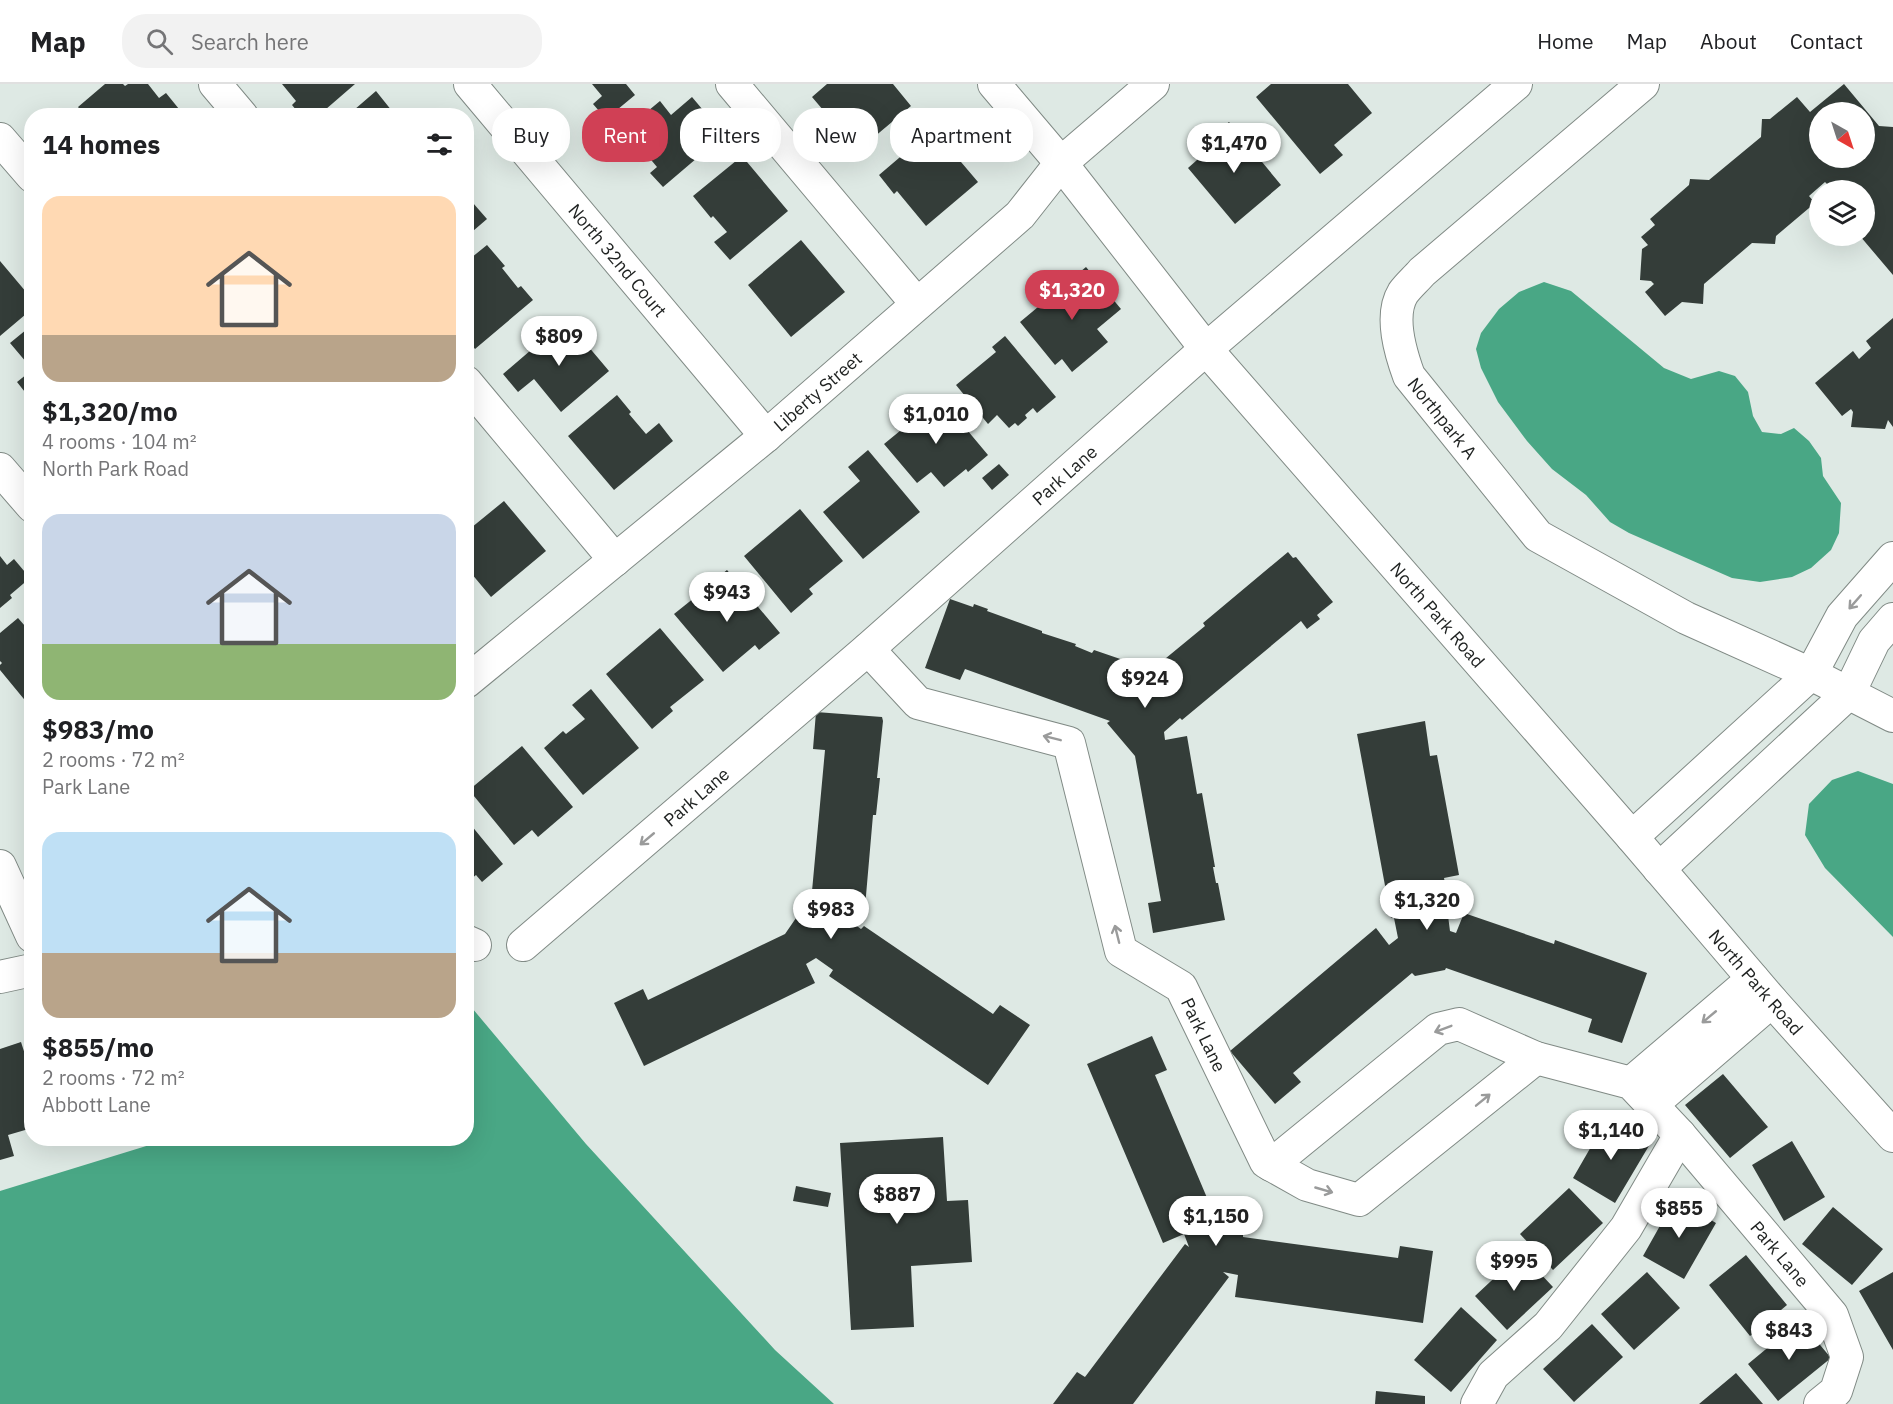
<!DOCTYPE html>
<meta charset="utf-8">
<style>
body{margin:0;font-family:"IBM Plex Sans",sans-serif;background:#f2f2f2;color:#202124;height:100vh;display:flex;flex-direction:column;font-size:22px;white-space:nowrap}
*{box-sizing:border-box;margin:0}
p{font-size:20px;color:#757577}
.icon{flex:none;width:33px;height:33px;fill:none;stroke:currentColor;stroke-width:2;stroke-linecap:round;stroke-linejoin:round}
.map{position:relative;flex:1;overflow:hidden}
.panel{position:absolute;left:24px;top:24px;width:450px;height:1038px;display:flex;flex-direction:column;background:#fff;border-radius:24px;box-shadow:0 6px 24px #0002}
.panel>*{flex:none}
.top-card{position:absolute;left:492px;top:24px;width:570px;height:54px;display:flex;gap:12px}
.needle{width:39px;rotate:141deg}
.buttons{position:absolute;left:1809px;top:18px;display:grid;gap:12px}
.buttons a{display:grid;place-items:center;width:66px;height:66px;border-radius:50%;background:#fff;box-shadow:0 6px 24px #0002;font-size:30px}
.price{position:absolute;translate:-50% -51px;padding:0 14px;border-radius:21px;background:#fff;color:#222;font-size:20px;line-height:39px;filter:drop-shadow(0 2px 3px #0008)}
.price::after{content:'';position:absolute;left:50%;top:36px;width:18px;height:14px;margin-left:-9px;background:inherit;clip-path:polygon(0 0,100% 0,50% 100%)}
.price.selected{background:#d04055;color:#fff}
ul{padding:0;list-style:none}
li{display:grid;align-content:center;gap:12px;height:318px;padding:0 18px}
li span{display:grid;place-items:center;height:186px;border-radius:18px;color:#555}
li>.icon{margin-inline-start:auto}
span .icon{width:108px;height:108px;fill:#fffc;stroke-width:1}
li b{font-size:26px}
h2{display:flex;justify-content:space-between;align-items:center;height:72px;padding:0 18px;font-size:26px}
.chip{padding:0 21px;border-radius:24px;background:#fff;box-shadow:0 6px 24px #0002;font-size:21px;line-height:54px}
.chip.selected{background:#d04055;color:#fff}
header{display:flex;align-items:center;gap:36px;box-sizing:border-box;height:84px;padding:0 30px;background:#fff;border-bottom:2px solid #e0e0e0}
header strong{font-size:28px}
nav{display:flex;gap:33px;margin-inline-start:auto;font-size:21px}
.search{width:420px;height:54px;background:#f2f2f2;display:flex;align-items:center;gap:15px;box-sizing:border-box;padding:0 21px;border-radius:24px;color:#757577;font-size:22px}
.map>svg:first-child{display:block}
.water{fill:#49a785}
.building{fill:#343d39;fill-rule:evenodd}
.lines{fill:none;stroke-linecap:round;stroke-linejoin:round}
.minor-casing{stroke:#808a85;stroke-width:34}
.minor{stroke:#fff;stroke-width:32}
.oneway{stroke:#9a9b9b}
.labels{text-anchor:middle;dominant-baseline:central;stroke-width:6;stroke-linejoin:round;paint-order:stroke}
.street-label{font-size:18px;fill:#1e2120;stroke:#ecf6f1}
</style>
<header>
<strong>Map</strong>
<div class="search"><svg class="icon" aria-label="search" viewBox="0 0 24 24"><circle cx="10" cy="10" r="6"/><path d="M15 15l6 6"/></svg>Search here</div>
<nav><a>Home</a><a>Map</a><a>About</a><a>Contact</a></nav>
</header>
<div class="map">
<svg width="1893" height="1320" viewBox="0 0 1893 1320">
<rect width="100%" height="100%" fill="#dee9e4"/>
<path class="water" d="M1544,198L1571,207L1664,284L1691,295L1719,287L1735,292L1748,308L1753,332L1762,348L1781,350L1794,344L1809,357L1821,374L1823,392L1841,419L1839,449L1831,466L1811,484L1792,493L1760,498L1732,494L1629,449L1610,438L1586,411L1552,385L1527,357L1498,318L1481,284L1476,265L1481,249L1499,225L1519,208Z
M1858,687L1893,700V853L1825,784L1805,751L1809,720L1832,696Z
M467,918L586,1060L775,1266L834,1320H0V1107L169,1055L466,1054Z"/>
<path class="building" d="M105,0H123L125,2L128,0H148L159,14L166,9L179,25L172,32H85L78,23Z
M282,0H355L318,32H301L292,21L296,17Z
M592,0H626L635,11L606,35L593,20L602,12Z
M827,0H893L911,22L861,64L833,30L829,33L812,13Z
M1271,0H1348L1372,29L1334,61L1343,71L1320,90L1256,13Z
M1844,0L1879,42L1893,43V191L1860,152H1864V106H1833L1825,98L1809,112L1815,119L1776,152L1775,160L1752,159L1704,200L1703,220L1682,218L1665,232L1645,208L1654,200L1651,197L1640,196L1642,165L1648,161L1641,153L1655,141L1650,135L1689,101L1690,95L1709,96L1761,53L1762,35H1770L1797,13L1810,28ZM1820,28H1864V74H1820Z
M376,7L396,32H347Z
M692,13L724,51L663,103L650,89L657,83L642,65L636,70L619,51L660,17L671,31Z
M735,26L742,34L733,41L726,33Z
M1229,38L1281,101L1235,140L1188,84L1215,60L1210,54Z
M933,45L978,98L926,142L897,107L894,110L879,91Z
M742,72L788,127L730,176L714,158L727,148L713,132L711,134L693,112Z
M466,111L487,135L466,153Z
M801,156L845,208L791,253L748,201Z
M487,161L505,182L502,184L518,204L521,202L533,216L475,265L466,254V178Z
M0,177L32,215V225L0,252Z
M1086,183L1121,225L1097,245L1108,258L1072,288L1062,275L1055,281L1020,238Z
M1893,234V343L1888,336L1885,345L1851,343L1853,328L1851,325L1842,332L1815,299L1853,267L1859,275L1871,264L1866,257Z
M566,236L609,287L561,328L534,295L518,308L503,290Z
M32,241V285L10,259Z
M1005,252L1056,313L1037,329L1033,324L1025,331L1027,334L1018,342L1015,339L1009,344L997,331L988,340L956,301L996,268L992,263Z
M32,286V317L17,298Z
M937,310L988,371L968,388L966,385L944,403L931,388L917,399L884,360L906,342L908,344L926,329L921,323Z
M617,311L631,328L629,330L646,350L659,339L673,357L614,406L568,352Z
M868,366L920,428L863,475L823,428L860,397L848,383Z
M999,380L1009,391L992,406L982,394Z
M504,417L546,467L491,513L466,483V448Z
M800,425L843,477L809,505L813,510L791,529L744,472Z
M1288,468L1293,474L1296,473L1333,518L1317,531L1320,535L1307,545L1301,537L1182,636L1180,634L1164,648L1165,656L1187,652L1197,710L1202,709L1215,783H1213L1216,799H1218L1225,836L1153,849L1148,819L1161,817L1135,672L1107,639L1110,637L965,585L960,596L925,584L950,515L973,523L974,520L988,525L987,527L1042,547V549L1076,560L1075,562L1092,569L1094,566L1129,578L1119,603L1141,611L1153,600L1143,589L1158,577L1160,579L1205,542L1203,539Z
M0,472L7,481L14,475L30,494L10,511L12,514L0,524Z
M727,486L780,549L759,566L755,561L723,588L674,530L694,514L701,522L719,506L712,498Z
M18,534L32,550V617L28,620L0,586V581L2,579L0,577V549Z
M660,544L704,596L670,623L673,627L652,645L606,590Z
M591,605L639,664L583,711L544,664L563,647L566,650L585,635L572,621Z
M816,628L882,633L883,637L877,694H880L876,731H873L865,823L844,822L843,832L861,845L864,842L993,930L1000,921L1030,941L988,1001L829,892L833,886L816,874L806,880L815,899L644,982L614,919L643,905L648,916L785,850L805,821V817L811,818L825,666L813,665Z
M1425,637L1430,672L1437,671L1459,791L1444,794L1450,823L1447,824L1450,847L1456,849L1464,829L1554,860L1555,856L1647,889L1622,959L1588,948L1592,935L1446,884L1445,886L1415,892L1412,889L1293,989L1301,998L1275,1020L1230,967L1376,844L1389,861L1398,854L1394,834H1391L1357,650Z
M522,662L573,723L538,753L532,746L514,761L469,706Z
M466,735L503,780L482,798L476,791L466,799Z
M1152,952L1167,986L1155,991L1216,1135L1221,1133L1243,1150V1153L1398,1174L1400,1162L1433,1167L1423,1239L1235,1213L1238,1191L1223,1188L1229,1193L1133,1320H1053L1077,1288L1085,1293L1185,1160L1189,1163L1184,1150L1163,1159L1087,980Z
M21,958L32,992V1044L8,1051L14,1072L0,1076V965Z
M1723,990L1768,1043L1730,1074L1685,1021Z
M1607,1035L1650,1060L1615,1119L1573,1094Z
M943,1053L947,1117L968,1116L972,1178L911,1182L914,1243L851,1246L840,1059Z
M1792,1057L1825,1113L1784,1137L1752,1081Z
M796,1102L831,1109L828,1123L793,1117Z
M1569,1104L1603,1139L1553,1186L1520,1150Z
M1675,1115L1716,1139L1684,1195L1643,1172Z
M1833,1123L1883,1165L1852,1201L1802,1160Z
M1521,1169L1553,1203L1507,1246L1475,1212Z
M1746,1171L1787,1221L1750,1252L1709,1201Z
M1647,1188L1680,1224L1634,1266L1601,1230Z
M1893,1188V1266L1859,1207Z
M1461,1223L1497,1256L1451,1308L1414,1276Z
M1800,1237L1831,1274L1778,1317L1748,1280Z
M1592,1240L1623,1273L1574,1318L1543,1285Z
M1736,1289L1763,1320H1699Z
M1376,1307L1425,1312V1320H1375Z"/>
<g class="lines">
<g class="minor-casing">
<g id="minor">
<path d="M215,0L242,32"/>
<path id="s1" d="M470,0L766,352"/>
<path d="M732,0L917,220"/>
<path id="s2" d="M994,0L1061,79L1206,265L1632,753L1772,917L1893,1052"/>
<path id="s3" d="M1643,0L1422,188C1416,195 1408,202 1403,209C1389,232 1401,270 1409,292L1538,452L1686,534L1811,590L1893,632"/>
<path d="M0,55L32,92"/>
<path d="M466,298L615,476"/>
<path d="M0,385L32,422"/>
<path id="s4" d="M868,565L918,619L1069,659L1121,867L1181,903L1266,1078L1307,1101L1359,1116L1536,974"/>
<path id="s5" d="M466,598L766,352L1020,131L1061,79L1153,0"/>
<path d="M1632,753L1811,590L1842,532L1893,474"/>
<path d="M0,782L32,852"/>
<path d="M1659,785L1849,609L1874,557L1893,535"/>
<path d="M466,857L475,861"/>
<path id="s6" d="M523,861L868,565L1206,265L1516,0"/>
<path d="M0,893L32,886"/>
<path d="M1631,999L1753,895"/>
<path d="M1651,1021L1772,917"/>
<path id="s7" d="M1271,1081L1438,945L1459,940L1536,974L1631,999L1680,1051L1832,1231L1847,1273L1836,1307L1820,1320"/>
<path d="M1477,1320L1493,1291L1548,1242L1626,1144L1680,1051"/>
</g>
</g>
<use href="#minor" class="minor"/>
</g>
<defs><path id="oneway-shaft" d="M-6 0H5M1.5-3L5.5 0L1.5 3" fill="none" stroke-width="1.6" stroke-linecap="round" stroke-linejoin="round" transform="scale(1.5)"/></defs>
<g class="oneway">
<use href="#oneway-shaft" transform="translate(1855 518) rotate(131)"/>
<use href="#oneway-shaft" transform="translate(1052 654) rotate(-166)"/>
<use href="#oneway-shaft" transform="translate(647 755) rotate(140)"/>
<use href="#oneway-shaft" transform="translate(1117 850) rotate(-104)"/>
<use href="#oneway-shaft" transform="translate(1709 933) rotate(140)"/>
<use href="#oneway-shaft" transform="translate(1443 945) rotate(159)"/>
<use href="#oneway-shaft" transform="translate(1483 1016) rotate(-39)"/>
<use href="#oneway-shaft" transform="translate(1324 1106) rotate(16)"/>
</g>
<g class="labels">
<g class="street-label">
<text stroke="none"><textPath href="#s1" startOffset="230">North 32nd Court</textPath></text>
<text stroke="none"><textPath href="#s5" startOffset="456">Liberty Street</textPath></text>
<text stroke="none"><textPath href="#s3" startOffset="458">Northpark A</textPath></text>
<text stroke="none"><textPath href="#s6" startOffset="717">Park Lane</textPath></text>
<text stroke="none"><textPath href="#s2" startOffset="692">North Park Road</textPath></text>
<text stroke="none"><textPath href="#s6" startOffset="228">Park Lane</textPath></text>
<text stroke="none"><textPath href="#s2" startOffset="1178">North Park Road</textPath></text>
<text stroke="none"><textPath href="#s4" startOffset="567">Park Lane</textPath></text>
<text stroke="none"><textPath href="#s7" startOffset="646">Park Lane</textPath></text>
</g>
</g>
</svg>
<div class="buttons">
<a><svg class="needle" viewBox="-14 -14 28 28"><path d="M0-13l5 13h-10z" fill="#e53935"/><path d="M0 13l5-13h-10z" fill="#757577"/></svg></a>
<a><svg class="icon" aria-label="layers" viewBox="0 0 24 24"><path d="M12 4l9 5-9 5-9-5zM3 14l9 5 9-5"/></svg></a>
</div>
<b class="price" style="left:1234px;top:90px">$1,470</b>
<b class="price selected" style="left:1072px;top:237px">$1,320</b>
<b class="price" style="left:559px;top:283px">$809</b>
<b class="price" style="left:936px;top:361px">$1,010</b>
<b class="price" style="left:727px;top:539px">$943</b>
<b class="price" style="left:1145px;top:625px">$924</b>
<b class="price" style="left:1427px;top:847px">$1,320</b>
<b class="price" style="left:831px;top:856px">$983</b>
<b class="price" style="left:1611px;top:1077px">$1,140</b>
<b class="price" style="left:897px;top:1141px">$887</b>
<b class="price" style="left:1679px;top:1155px">$855</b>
<b class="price" style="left:1216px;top:1163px">$1,150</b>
<b class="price" style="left:1514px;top:1208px">$995</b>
<b class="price" style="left:1789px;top:1277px">$843</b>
<div class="top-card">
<a class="chip">Buy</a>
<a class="chip selected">Rent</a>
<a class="chip">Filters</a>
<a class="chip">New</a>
<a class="chip">Apartment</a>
</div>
<section class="panel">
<h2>14 homes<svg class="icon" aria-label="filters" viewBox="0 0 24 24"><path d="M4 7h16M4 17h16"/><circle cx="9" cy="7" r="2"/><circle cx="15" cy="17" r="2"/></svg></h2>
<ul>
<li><span style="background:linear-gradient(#ffd9b3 75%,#b9a48a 0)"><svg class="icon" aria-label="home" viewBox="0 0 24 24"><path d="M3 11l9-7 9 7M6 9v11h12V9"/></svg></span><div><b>$1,320/mo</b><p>4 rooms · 104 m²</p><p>North Park Road</p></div></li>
<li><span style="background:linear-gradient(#c9d6e8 70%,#8fb573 0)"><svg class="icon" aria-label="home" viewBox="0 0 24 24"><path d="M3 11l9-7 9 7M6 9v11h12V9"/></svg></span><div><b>$983/mo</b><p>2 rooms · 72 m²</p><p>Park Lane</p></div></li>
<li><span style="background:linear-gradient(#bfe0f5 65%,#b9a48a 0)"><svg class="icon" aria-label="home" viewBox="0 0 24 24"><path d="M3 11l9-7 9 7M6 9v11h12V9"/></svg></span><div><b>$855/mo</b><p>2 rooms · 72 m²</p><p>Abbott Lane</p></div></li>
</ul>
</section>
</div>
